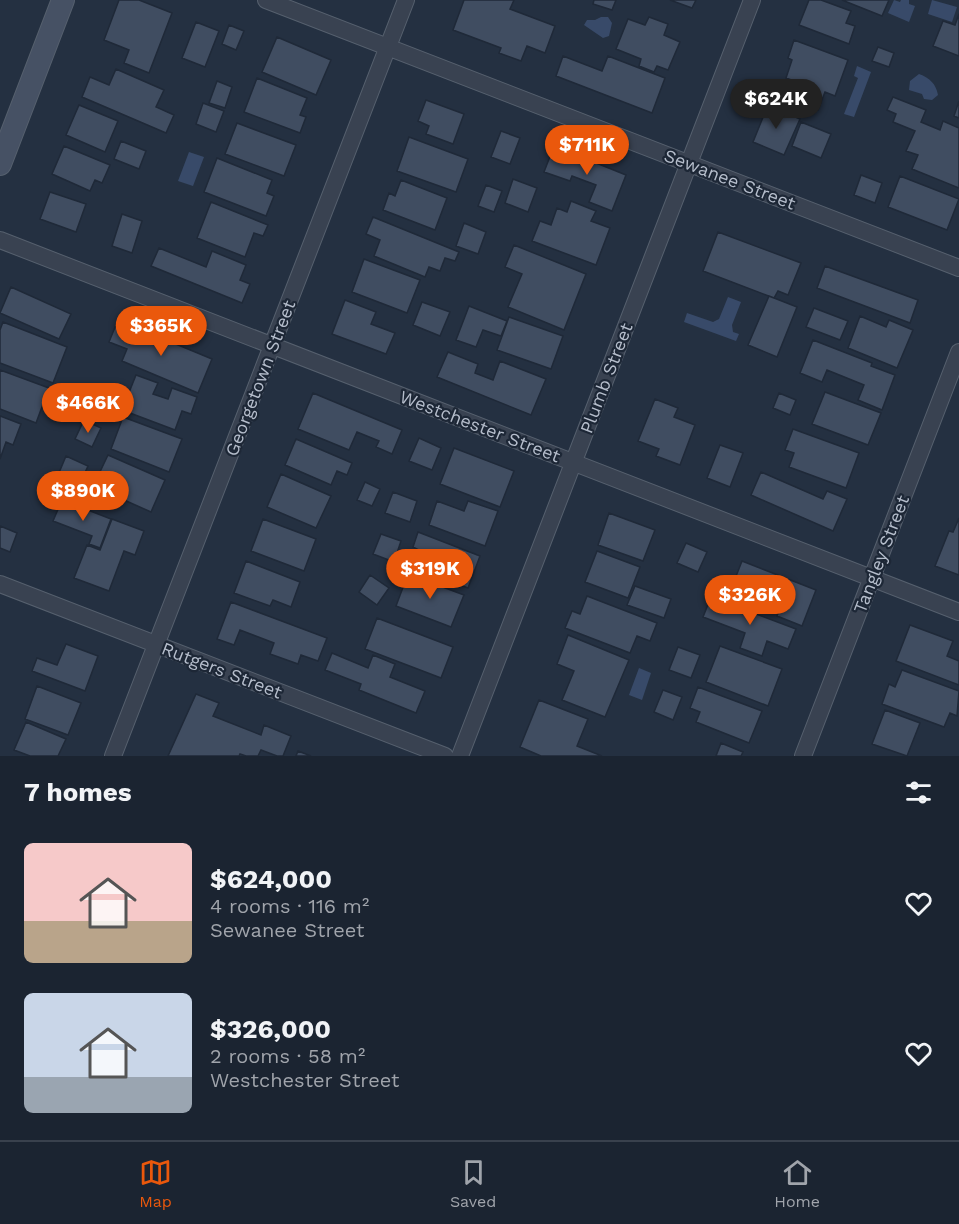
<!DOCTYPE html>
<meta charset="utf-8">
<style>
body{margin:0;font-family:"Work Sans",sans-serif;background:#28303d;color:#f1f3f6;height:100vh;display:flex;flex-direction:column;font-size:22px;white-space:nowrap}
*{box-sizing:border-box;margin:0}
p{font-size:20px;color:#a0a4ab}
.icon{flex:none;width:33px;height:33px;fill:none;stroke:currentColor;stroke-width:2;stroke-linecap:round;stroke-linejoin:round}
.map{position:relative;height:756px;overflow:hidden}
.panel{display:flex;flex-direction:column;background:#1b2431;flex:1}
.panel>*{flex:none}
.price{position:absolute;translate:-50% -51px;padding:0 14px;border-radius:21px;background:#ea580c;color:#fff;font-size:20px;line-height:39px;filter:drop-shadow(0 2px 3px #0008)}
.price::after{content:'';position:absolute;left:50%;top:36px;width:18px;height:14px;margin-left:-9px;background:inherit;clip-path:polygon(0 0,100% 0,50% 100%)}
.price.on{background:#222;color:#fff}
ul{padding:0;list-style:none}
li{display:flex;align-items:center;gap:18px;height:150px;padding:0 24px}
li span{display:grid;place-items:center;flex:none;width:168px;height:120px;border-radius:9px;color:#555}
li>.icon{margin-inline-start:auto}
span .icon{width:72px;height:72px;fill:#fffc;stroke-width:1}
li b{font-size:26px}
h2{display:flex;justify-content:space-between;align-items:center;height:72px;padding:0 24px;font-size:26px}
.tabs{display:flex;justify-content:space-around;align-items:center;height:84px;border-top:2px solid #39414d;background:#1b2431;font-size:16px;color:#a0a4ab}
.tabs a{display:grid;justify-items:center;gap:3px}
.tabs .on{color:#ea580c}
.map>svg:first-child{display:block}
.water{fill:#384a69}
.building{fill:#404d61;stroke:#1f2938;stroke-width:1.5}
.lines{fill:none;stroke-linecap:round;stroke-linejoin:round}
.street-casing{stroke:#56606e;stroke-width:18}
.secondary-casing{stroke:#56606e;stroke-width:24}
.street{stroke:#394251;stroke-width:16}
.secondary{stroke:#465164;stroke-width:22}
.labels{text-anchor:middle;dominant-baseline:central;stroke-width:4.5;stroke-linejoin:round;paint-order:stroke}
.street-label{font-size:18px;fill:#b5bdcb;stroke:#1d2736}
</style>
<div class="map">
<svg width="959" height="756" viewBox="0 0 959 756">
<rect width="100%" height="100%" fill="#243041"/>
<path class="water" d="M894,0L900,2L901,0H909V4L915,6L909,22L888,13Z
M932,0L957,7L952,22L928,14Z
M601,17H608L612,23L609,36L603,38L584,25L587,20H595Z
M857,66L871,72L854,117L844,114L858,78L854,76Z
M919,74C930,78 936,84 938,95L932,100L924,99L922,94L909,90L910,81Z
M189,152L204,157L193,186L178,181Z
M728,297L741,302L732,325L733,332L739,334L736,341L684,322L687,313L713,322L719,319Z
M639,668L651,673L642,700L629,695Z"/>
<path class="building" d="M119,0H139L172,13L149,73L124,63L129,50L104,40Z
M464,0H514L510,9L555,26L545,53L527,46L521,61L499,53L501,48L453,30Z
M594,0H616L612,10L593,4Z
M670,0H696L692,8Z
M809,0H821L851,11L846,23L855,26L849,44L799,25Z
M842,0H889L882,16Z
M959,14V56L933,46L943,21L955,25Z
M649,17L668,24L664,35L680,42L668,70L657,66L654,72L639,66L641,59L616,49L628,19L645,25Z
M196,22L219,31L205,67L182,58Z
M229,25L244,31L236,50L222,44Z
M277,37L331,60L316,95L262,72Z
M794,40L848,60L835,96L825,92L818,110L795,102L802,84L786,78L792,60L788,58Z
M878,47L894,53L889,67L872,61Z
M563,56L602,71L608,56L665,78L652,113L556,76Z
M116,69L164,90L156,107L174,115L166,133L82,97L90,77L109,85Z
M257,78L307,98L300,115L306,117L300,133L244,112Z
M217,81L232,87L225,108L209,103Z
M893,97L926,110L921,122L940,130L943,121L959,128V188L912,169L918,155L906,151L915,131L893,122L896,114L887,110Z
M426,100L464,114L453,144L426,134L429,126L418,121Z
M959,101V118L954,116Z
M203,103L224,111L216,132L196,124Z
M79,105L118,121L105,152L66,135Z
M768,105L800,119L784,155L753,142Z
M801,122L831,134L821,158L792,146Z
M237,123L296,145L284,176L225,154Z
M501,131L520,138L510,164L491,157Z
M409,137L468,159L456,192L397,171Z
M121,141L146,151L139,169L114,159Z
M64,146L110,165L102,183L95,180L90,191L52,174Z
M554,146L626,175L612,211L589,202L596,185L572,176L570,181L544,172Z
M217,158L272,180L267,193L274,196L266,216L204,192Z
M861,175L882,183L875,203L854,195Z
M900,176L959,199L947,230L888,207Z
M513,179L537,188L528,212L505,203Z
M401,180L447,198L435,230L383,210L389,193L395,196Z
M486,185L502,191L494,212L478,206Z
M50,192L86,204L76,232L40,219Z
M571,201L596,211L591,221L610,228L596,265L532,241L540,221L551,225L557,208L567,212Z
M211,202L268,225L263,236L254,233L245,257L197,238Z
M122,214L142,221L132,253L112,246Z
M373,217L459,252L455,261L445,258L440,271L429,267L425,277L374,256L380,240L366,234Z
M464,223L486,232L478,254L456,246Z
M718,232L801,263L788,295L778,291L774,298L703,271Z
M514,245L586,274L564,330L508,307L522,274L505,267Z
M159,248L206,267L212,251L246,265L240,280L250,284L242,303L151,266Z
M364,259L420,280L407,313L352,292Z
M825,266L918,300L910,323L817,288Z
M11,287L71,314L59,339L0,313Z
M769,296L797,307L777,357L748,345Z
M345,300L376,312L371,324L395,333L386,354L332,334Z
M422,302L450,312L440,336L413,325Z
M469,306L507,321L501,336L483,330L476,347L456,340Z
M814,308L848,321L840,340L806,327Z
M860,316L886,327L889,320L913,330L897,368L848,348Z
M509,317L563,336L551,369L497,350Z
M118,320L212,359L198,393L122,361L127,349L109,342Z
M3,322L67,347L53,383L0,363V330Z
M813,340L872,363L871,366L895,375L882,410L858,400L864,385L827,370L822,382L800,373Z
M448,352L478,364L475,373L493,380L500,361L546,379L531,415L437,377Z
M0,370L49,388L36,423L0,409Z
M136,375L158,383L153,394L168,399L172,388L197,397L191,414L182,411L175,430L122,410Z
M825,392L881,413L868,445L812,424Z
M313,393L402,430L392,454L376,447L379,441L357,432L349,450L298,429Z
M779,393L796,400L790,415L773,408Z
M655,399L678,408L674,417L695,425L680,465L656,456L659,449L638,441Z
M0,416L21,424L13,445L6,442L0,459Z
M123,417L182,439L169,472L111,449Z
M84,420L101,428L92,447L75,439Z
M793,429L859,453L846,488L789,467L794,453L785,450Z
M419,438L441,448L432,470L409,461Z
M296,439L352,463L347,475L337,471L331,485L285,465Z
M720,445L743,453L730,487L707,478Z
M454,448L514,471L500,507L440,484Z
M108,455L165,480L151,512L104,491L109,480L98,476Z
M66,456L88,466L77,490L56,480Z
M761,472L823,499L827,491L847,499L833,531L751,495Z
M281,474L331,496L316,528L267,507Z
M365,482L380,489L372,506L357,500Z
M393,492L417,501L410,522L385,513Z
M62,500L111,519L100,548L89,544L92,536L53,521Z
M437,501L464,511L468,501L498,511L485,546L429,525Z
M609,513L655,530L643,561L598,545Z
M959,518V575L935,566L949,531L953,532Z
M112,519L144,531L135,555L124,551L109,591L74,578L87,545L100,550Z
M263,519L316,539L304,571L251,551Z
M0,526L17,533L10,552L0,548Z
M418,532L480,556L468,588L413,567L419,550L413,547Z
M381,534L401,541L394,562L373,554Z
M686,543L707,552L698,572L677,563Z
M597,551L640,567L628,598L585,582Z
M246,561L300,582L291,607L273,600L270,606L234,593Z
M742,561L816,590L802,626L777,616L783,599L761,591L758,599L731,589Z
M408,574L464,595L451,627L396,606Z
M370,575L389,588L377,605L359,592Z
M635,586L671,599L664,618L627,605Z
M587,596L657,623L650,641L637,636L630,653L565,628L572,611L580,614Z
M711,597L796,629L788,649L767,641L762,656L740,648L745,633L703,617Z
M231,602L327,638L318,661L301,655L298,664L270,654L274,643L240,630L234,645L217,639Z
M377,618L453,647L441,678L365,649Z
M910,625L953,641L947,656L959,661V685L896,661Z
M568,635L629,660L605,717L562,700L574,671L557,664Z
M66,644L98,656L85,691L32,671L37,658L57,665Z
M720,646L782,669L768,706L706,682Z
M678,647L700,655L691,678L669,670Z
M332,653L368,668L373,655L395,664L390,677L425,691L416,713L359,690L361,684L325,670Z
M902,670L959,691L957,716L950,713L944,727L882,704L889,684L895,687Z
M37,686L81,703L68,735L25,719Z
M698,687L762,711L749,743L696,722L700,712L690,708Z
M663,690L682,697L673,720L654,712Z
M196,694L219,703L213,716L261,735L264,725L291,736L283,756H277L261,750L258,756H246L240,754L239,756H168Z
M539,700L588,719L577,746L602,756H541L520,747Z
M885,710L920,723L907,756L872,744Z
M26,722L66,739L58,756H30L14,750Z
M721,743L743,752L741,756H716Z
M298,751L311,756H296Z"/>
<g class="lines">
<g class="street-casing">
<path id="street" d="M266,0L959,268
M0,240L959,612
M0,584L445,756
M113,756L406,0
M460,756L752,0
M803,756L959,352"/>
</g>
<g class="secondary-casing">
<path id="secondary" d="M0,164L63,0"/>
</g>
<use href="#street" class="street"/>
<use href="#secondary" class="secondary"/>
</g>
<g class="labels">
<g class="street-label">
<text transform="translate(730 179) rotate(21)">Sewanee Street</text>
<text transform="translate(260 378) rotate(-69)">Georgetown Street</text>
<text transform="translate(606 378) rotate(-69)">Plumb Street</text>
<text transform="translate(480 426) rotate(21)">Westchester Street</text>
<text transform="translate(881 554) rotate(-69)">Tangley Street</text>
<text transform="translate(222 670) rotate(21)">Rutgers Street</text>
</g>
</g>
</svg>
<b class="price on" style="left:776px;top:130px">$624K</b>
<b class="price" style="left:587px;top:176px">$711K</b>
<b class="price" style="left:161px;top:357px">$365K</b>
<b class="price" style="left:88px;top:434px">$466K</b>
<b class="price" style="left:83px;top:522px">$890K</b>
<b class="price" style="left:430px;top:600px">$319K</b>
<b class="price" style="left:750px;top:626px">$326K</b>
</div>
<section class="panel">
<h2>7 homes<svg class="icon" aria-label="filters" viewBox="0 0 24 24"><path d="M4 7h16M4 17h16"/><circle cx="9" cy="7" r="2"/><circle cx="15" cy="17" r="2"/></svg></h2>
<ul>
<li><span style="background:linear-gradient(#f6c9c9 65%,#b9a48a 0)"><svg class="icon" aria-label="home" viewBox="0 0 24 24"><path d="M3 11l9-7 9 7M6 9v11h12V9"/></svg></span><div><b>$624,000</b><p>4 rooms · 116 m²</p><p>Sewanee Street</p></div><svg class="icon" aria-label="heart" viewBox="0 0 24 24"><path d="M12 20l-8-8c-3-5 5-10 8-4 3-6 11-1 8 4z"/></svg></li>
<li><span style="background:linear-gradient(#c9d6e8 70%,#9aa5b1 0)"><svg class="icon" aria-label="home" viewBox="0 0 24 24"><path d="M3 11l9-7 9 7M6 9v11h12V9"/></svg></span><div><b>$326,000</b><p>2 rooms · 58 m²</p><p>Westchester Street</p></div><svg class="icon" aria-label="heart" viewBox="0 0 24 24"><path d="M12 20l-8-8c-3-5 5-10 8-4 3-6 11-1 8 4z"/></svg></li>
</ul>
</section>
<nav class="tabs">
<a class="on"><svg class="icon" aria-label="map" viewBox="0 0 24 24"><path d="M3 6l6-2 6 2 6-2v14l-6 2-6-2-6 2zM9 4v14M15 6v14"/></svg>Map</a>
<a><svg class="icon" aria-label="saved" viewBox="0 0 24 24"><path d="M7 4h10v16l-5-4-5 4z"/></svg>Saved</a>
<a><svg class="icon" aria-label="home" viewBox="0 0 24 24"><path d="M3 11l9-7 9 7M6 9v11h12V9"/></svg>Home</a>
</nav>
